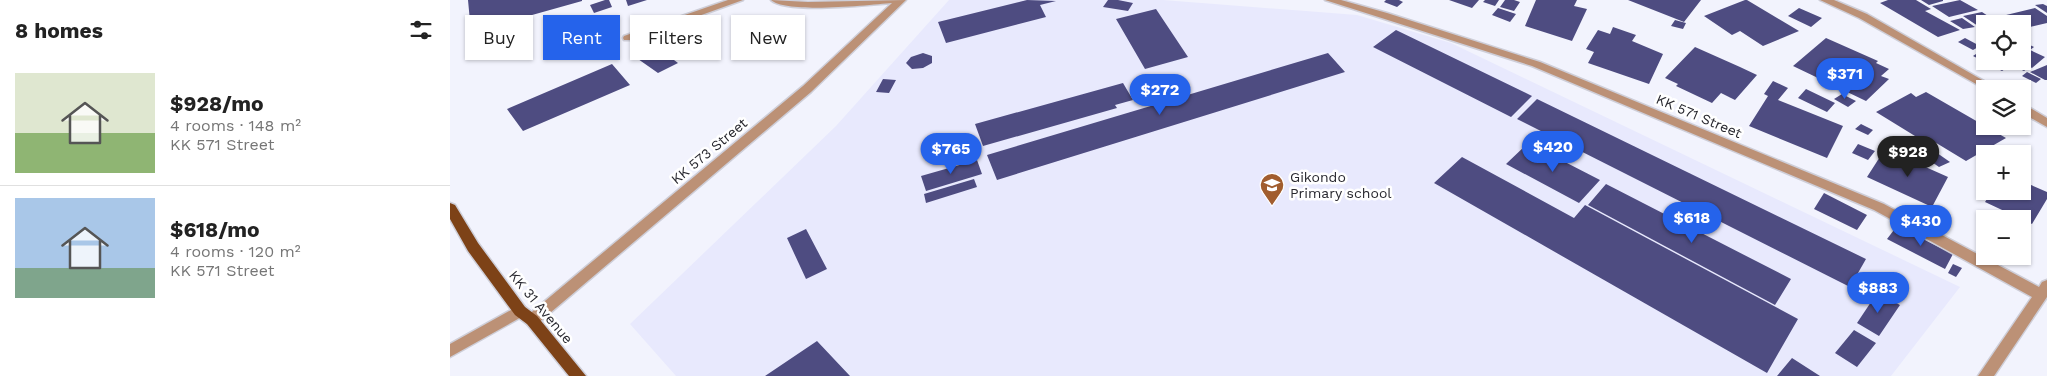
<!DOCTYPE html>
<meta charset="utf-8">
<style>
body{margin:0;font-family:"Work Sans",sans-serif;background:#f2f2f2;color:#222;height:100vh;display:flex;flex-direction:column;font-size:19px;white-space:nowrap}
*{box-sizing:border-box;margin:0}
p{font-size:16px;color:#767676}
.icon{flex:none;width:28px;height:28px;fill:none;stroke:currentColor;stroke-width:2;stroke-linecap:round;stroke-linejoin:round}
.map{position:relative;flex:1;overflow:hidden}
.panel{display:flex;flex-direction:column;background:#fff;width:450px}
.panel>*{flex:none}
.hud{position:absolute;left:15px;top:15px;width:475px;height:45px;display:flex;gap:10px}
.fabs{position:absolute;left:1526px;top:15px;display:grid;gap:10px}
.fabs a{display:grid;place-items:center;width:55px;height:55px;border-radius:0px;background:#fff;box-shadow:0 1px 4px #0004;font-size:25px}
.price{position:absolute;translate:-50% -42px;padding:0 11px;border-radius:18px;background:#2563eb;color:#fff;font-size:16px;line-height:32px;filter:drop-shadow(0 1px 2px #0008)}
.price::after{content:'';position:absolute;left:50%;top:30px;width:15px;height:11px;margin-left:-8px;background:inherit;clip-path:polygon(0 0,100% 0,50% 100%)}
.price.on{background:#222;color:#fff}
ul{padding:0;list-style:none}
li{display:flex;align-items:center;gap:15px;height:125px;padding:0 15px}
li+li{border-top:1px solid #e0e0e0}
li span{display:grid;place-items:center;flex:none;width:140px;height:100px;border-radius:0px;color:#555}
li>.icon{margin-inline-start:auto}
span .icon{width:60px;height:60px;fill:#fffc;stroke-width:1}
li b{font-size:21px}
h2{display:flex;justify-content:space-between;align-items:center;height:60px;padding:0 15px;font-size:21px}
.chip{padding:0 18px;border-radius:0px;background:#fff;box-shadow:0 1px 4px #0004;font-size:18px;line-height:45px}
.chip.on{background:#2563eb;color:#fff}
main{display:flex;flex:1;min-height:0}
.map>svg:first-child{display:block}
.built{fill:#e8e9fd}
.building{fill:#4e4c81}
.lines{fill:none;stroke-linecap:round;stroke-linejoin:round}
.minor-casing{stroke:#ceced8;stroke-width:3}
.major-casing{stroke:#ceced8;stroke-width:3}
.minor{fill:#bc9176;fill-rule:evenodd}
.major{fill:#7d4217;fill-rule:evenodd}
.labels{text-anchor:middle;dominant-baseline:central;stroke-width:5;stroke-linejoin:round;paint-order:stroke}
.street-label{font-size:14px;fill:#28282f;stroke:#fff}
.poi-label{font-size:14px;fill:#28282f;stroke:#fff;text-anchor:start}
</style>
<main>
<section class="panel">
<h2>8 homes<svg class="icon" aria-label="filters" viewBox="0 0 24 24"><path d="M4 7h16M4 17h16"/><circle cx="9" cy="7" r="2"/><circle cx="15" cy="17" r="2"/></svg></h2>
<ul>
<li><span style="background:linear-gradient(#dfe7d0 60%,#8fb573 0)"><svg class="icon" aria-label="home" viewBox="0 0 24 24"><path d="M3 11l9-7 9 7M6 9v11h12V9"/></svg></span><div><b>$928/mo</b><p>4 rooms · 148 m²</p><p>KK 571 Street</p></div></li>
<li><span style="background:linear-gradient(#a9c7e8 70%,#7fa58c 0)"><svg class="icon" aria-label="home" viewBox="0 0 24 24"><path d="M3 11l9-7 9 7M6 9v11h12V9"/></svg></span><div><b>$618/mo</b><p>4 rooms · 120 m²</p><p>KK 571 Street</p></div></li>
</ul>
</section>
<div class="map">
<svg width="1597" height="376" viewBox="0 0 1597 376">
<rect width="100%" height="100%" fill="#f2f3fd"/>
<path class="built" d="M499,0H713L907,15L1001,43L1510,287L1441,376H226L180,324L386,126Z"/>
<path class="building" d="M18,0H132V1L21,32Z
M155,0H159L162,7L144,13L140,5Z
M176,0H197L178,6Z
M577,0L606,1L590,5L596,17L496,43L488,22Z
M658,0H668L683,3L678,11L653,7Z
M936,0H949L953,2L947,7L934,2Z
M999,0H1029L1022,8Z
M1035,0H1049L1045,6L1033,2Z
M1055,0H1064L1070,2L1064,11L1050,7Z
M1086,0H1127L1124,6L1137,9L1122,41L1075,26Z
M1178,0H1251L1234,22Z
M1295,0H1297L1349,31L1313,46L1290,31L1282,35L1254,16Z
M1438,0H1466L1481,9L1475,11L1510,30L1488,37L1430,3Z
M1471,0H1493V1L1479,5Z
M1510,0L1528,10L1499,17L1482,6Z
M1593,4L1597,6V13L1585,5Z
M1048,8L1066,14L1060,22L1042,15Z
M1349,8L1372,18L1361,27L1338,16Z
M1585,8L1597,16V23L1572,29V24H1565L1552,16Z
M706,9L738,57L695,69L666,19Z
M1532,12L1547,22L1528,26L1513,16Z
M1512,18L1525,27L1513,29L1500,21Z
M1225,20L1236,23L1233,29L1221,26Z
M1163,27L1186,35L1182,41L1213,54L1199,84L1138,63L1144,52L1136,49L1148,30L1160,34Z
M946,30L1082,96L1061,117L923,47Z
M1376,38L1428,61L1426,63L1439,69L1431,76L1439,79L1416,101L1343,66Z
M1515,38L1530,46L1523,50L1508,42Z
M1572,41L1584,47L1580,50L1595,57L1582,68L1569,61H1572Z
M217,44L229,53L220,57L228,63L208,73L188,59Z
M1245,47L1290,67L1307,75L1285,100L1271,93L1262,103L1226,86L1228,84L1215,78Z
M1529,52L1535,55V61H1547L1558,67L1552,71L1523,56Z
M473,53L482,56V63L473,68L462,69L456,63L461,57Z
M878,53L895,72L547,180L537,155Z
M1565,62L1578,68L1574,71L1561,65Z
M162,64L180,85L73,131L57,109Z
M1597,65V80H1595L1580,72Z
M1577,72L1591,79L1586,83L1572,76Z
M433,79L446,80L439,93L426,92Z
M1323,81L1338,88L1328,100L1393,126L1377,158L1299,126L1318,96L1314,94Z
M673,83L683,100L665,105L667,108L533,146L525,124Z
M1356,89L1385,103L1377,112L1348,98Z
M1476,92L1535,126L1556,138L1516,161L1483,141L1478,144L1426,112L1461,93L1466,97Z
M1392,94L1406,101L1398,107L1384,99Z
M1087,99L1416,259L1400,287L1067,119Z
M1411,124L1423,130L1418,135L1405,129Z
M1444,142L1455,148L1451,151L1440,145Z
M1078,143L1150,180L1129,203L1056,164Z
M1408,144L1425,151L1418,160L1402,153Z
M1477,146L1500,162L1489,167L1466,151Z
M1435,149L1498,177L1482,207L1417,177Z
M1012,157L1124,218L1135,205L1348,319L1317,373L984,183Z
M527,160L532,174L476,191L471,176Z
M524,179L527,187L476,203L474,194Z
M1572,181L1597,192V199L1582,224L1535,202L1542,191H1572Z
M1156,184L1341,279L1325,305L1138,205Z
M1374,193L1417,215L1407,230L1364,209Z
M1447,226L1503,254L1495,269L1437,239Z
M356,229L377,269L356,279L337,238Z
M1503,264L1512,268L1506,277L1498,273Z
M1427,293L1450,305L1429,336L1407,323Z
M1404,330L1426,343L1407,367L1385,353Z
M367,341L400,376H315Z
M1342,358L1370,376H1327Z"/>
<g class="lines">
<g class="minor-casing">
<path id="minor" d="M278,0H293L182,40H174L173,38L174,36Z
M321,0L358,2L456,0L361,92L87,324L82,326L77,324L75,320L77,316L353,86L442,3C418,5 337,14 321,0Z
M875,0H891L937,13L1090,62L1434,204L1589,287L1592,282L1597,280V297L1544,376H1528L1582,297L1424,210L1082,66Z
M1370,0H1384L1417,14L1548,89H1535L1409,18Z
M1572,103L1597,118V127L1572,113Z
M70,305L75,307L77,311L75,315L0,357V344Z"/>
</g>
<g class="major-casing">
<path id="major" d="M0,203L5,205L28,243L75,307L87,316L136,376H119L77,324L65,315L18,251L0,219Z"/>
</g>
<use href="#minor" class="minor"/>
<use href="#major" class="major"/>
</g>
<defs>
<g id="school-pin" transform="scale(1.25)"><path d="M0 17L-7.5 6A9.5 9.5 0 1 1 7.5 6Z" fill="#a15d2e" stroke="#fff"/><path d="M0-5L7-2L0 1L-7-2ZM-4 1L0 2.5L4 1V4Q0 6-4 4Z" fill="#fff"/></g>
</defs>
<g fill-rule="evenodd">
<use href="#school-pin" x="822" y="185"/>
</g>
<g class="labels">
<g class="street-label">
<text transform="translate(1249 116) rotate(23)">KK 571 Street</text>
<text transform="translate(259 151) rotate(-40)">KK 573 Street</text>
<text transform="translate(91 307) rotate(50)">KK 31 Avenue</text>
</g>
<g class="poi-label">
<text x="840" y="177">Gikondo<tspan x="840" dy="16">Primary school</tspan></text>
</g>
</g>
</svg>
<div class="fabs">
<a><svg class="icon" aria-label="locate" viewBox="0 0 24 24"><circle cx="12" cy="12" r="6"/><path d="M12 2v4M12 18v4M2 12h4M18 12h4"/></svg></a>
<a><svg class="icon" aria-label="layers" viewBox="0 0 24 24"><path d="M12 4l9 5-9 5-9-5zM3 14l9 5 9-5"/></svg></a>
<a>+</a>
<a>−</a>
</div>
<b class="price" style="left:1395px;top:100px">$371</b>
<b class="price" style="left:710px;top:116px">$272</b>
<b class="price" style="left:1103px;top:173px">$420</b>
<b class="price" style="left:501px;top:175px">$765</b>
<b class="price on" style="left:1458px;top:178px">$928</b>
<b class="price" style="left:1242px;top:244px">$618</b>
<b class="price" style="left:1471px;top:247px">$430</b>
<b class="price" style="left:1428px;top:314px">$883</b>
<div class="hud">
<a class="chip">Buy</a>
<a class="chip on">Rent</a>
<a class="chip">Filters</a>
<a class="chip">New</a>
</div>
</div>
</main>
